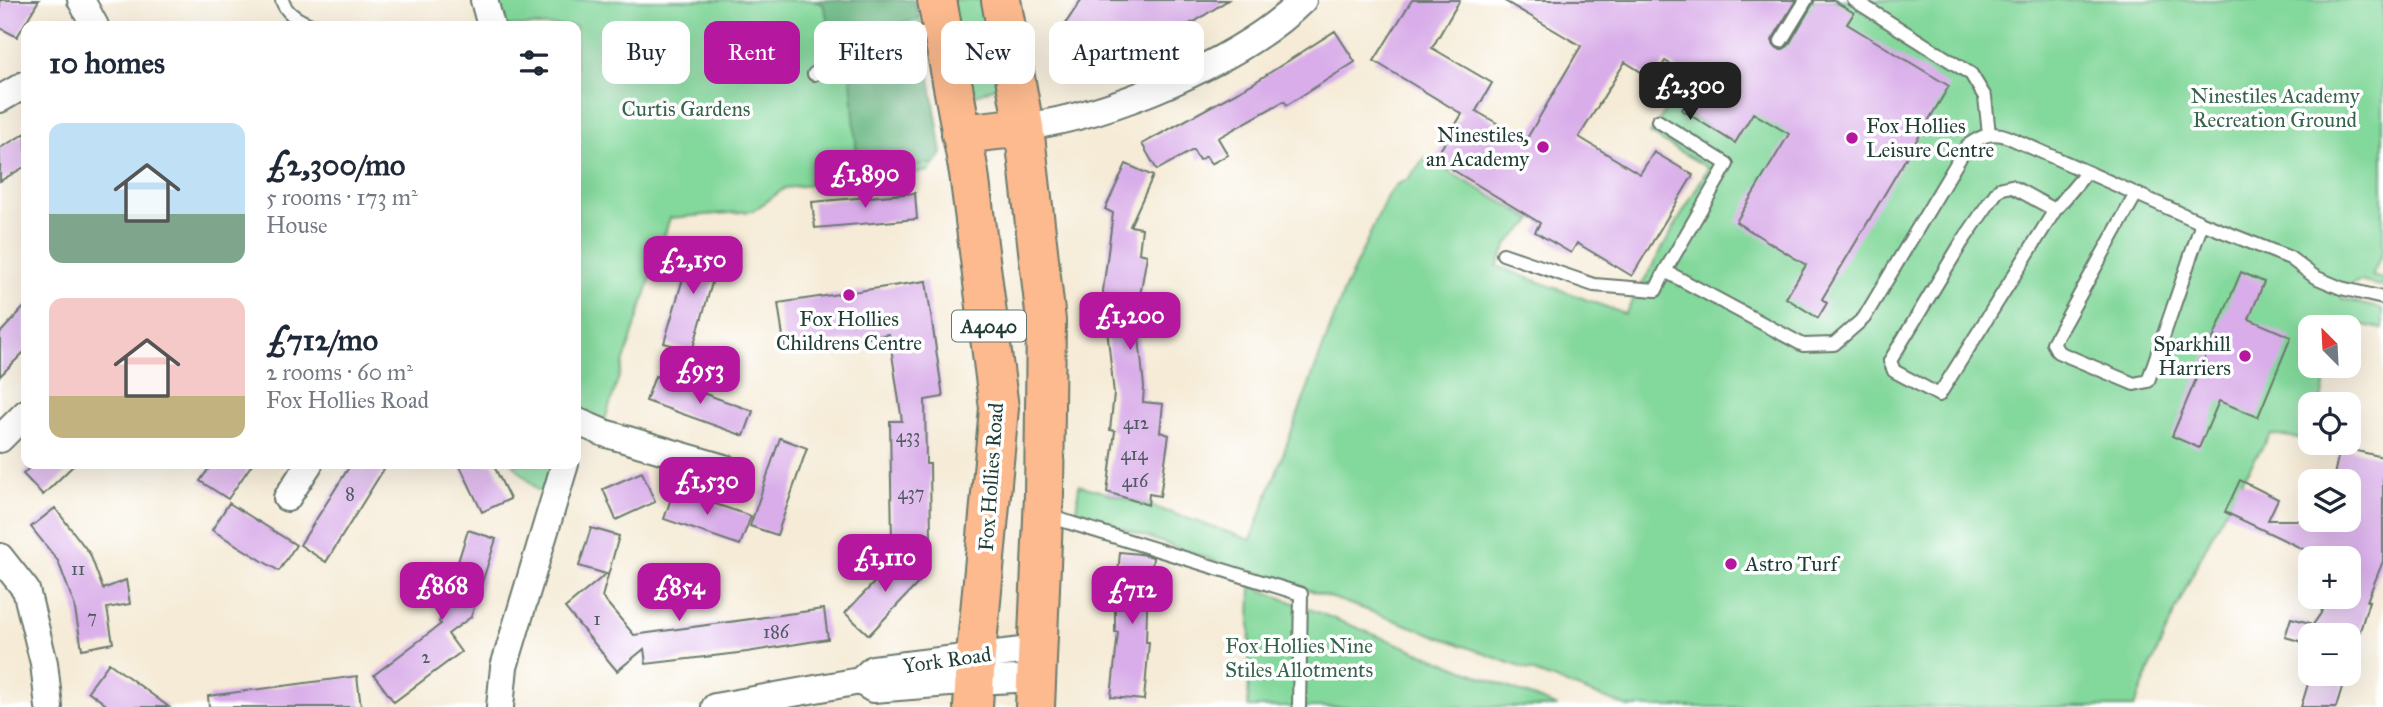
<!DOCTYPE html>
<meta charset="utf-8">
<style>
body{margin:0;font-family:"IM FELL Great Primer",serif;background:#f6f6f7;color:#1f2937;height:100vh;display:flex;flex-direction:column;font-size:26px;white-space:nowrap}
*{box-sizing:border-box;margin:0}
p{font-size:23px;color:#747a83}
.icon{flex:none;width:38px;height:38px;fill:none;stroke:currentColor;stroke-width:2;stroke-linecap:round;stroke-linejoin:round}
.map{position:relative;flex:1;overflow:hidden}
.side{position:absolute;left:21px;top:21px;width:560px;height:448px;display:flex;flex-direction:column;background:#fff;border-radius:14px;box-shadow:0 7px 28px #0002}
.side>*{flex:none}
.guide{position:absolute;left:602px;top:21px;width:665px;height:63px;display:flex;gap:14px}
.needle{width:46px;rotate:336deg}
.controls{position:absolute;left:2298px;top:315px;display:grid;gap:14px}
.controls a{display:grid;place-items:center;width:63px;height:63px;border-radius:14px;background:#fff;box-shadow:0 7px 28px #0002;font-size:35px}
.price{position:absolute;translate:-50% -60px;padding:0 16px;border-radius:14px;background:#b5179e;color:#fff;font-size:23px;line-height:46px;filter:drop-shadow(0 2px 4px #0008)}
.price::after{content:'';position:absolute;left:50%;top:42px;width:21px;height:16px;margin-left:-10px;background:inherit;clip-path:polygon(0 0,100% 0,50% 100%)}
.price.active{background:#222;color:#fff}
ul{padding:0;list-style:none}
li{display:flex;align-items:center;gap:21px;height:175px;padding:0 28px}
li span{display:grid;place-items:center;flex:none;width:196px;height:140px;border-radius:14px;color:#555}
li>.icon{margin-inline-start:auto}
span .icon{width:84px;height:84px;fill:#fffc;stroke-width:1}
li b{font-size:30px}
h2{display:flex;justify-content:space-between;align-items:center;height:84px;padding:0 28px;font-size:30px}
.chip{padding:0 24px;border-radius:14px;background:#fff;box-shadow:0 7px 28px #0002;font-size:24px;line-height:63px}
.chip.active{background:#b5179e;color:#fff}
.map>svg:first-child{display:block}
.green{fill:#83d89b;stroke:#518a68;stroke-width:2}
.forest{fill:#6ab883;stroke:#447a5c;stroke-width:2}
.building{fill:#d9ade9}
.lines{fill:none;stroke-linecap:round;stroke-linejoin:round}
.service-casing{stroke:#6a7a6d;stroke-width:16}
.minor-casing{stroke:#6a7a6d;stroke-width:30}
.primary-casing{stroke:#6a7a6d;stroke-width:42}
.service{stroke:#fff;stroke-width:12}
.minor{stroke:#fff;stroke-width:26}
.primary{stroke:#fcba8e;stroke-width:38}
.poi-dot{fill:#b5179e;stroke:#fff;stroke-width:2.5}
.labels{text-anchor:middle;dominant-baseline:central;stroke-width:7;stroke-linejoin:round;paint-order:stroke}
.number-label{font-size:18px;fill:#4e5961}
.shield{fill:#fff;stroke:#627771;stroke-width:2}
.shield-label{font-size:19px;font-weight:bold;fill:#1f3d34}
.park-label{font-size:21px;fill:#38644e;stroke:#fff}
.poi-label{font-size:21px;fill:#1f3d34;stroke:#fff;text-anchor:start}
.street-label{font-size:21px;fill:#1f3d34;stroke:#fff}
</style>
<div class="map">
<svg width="2383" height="707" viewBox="0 0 2383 707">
<rect width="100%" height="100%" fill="#fff"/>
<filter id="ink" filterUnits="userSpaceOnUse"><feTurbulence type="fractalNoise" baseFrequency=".0143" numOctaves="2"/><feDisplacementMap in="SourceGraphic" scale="14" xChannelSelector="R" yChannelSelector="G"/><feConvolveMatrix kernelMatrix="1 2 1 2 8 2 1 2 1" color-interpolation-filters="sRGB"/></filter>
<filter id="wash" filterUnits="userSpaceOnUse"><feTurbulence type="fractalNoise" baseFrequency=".00686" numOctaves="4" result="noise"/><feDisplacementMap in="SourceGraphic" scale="28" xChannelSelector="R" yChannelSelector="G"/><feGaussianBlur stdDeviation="1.57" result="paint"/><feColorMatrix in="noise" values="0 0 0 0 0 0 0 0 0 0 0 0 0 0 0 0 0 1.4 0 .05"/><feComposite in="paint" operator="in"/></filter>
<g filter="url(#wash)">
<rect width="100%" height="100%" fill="#f5ebd6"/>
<path class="green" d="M491,0H913L920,18L942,154L929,171L785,188L753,211L670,218L605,420L576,408V26H503Z
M951,0H988L1003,84L976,95L966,80Z
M1790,0H2383V251L2372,276L2383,279V287L2360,281L2341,288L2342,299L2383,309V329L2342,321L2340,327H2310V366H2329L2320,404H2310V440L2271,434C2215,518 2173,613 2134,707H1628L1364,609L1266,575L1226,565L1076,512L1079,485L1148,505L1251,540L1344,291L1387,196L1396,185L1408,179L1425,158L1533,220L1508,243L1497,266L1625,314L1708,168L1650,134L1669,105L1682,110L1711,128Z
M513,464H565L556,498L537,490Z
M1251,586L1558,707H1248Z"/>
<path class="forest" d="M812,0H913L920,18L865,33L834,39L823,4Z
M925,45L942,154L935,163L858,171L850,64L896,47Z"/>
<g id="blocks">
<path class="building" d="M0,0H39L17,37L0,28Z
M1081,0H1228L1194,22L1128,49L1119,30L1099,61L1058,35Z
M1412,0H1460L1432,48L1492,83L1476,111L1526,140L1581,46L1503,0H1796L1772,40L1774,46L1781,50L1788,46L1815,0H1833L1854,13L1847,24L1949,86L1822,299L1827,303L1818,318L1786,298L1806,265L1736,222L1789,134L1753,113L1735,143L1682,110L1699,82L1665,61L1654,80L1625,62L1579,137L1640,174L1654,152L1693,175L1632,276L1577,243L1571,253L1535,232L1540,223L1435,159L1462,114L1374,61Z
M1335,31L1355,62L1287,105L1284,101L1218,138L1228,155L1211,164L1206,156L1199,160L1193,150L1157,170L1142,144L1252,84Z
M26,133V166L0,181V148Z
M1126,164L1153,176L1130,226L1142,228L1139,253L1147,255L1133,337H1139L1144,387L1143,402L1163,404L1160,432L1169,435L1160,496L1149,494L1148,505L1107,492L1115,431L1110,430L1114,394L1103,291L1113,213L1105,209Z
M915,193L917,219L815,228L812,202Z
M694,241L722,249L692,351L664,343Z
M2241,272L2264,282L2249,319L2291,337L2258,417L2219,401L2199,448L2172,436Z
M926,281L943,397L925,400L926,464H930L931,540L892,541L890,421H902L889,334L785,350L778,303Z
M26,305V350L0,376V333Z
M655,376L753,411L744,436L646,401Z
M780,438L807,448L777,535L750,526Z
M2340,447L2383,457V561L2367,601H2369L2357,641L2351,640L2349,644L2348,635H2335L2310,629L2321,613L2326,597H2348V558H2322L2225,512L2240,480L2278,499L2268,520H2348V481L2333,480Z
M33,464H75L43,495L23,474Z
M212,464H252L228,499L200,481Z
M351,464H387L326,562L300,545Z
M459,464H493L510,499L482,512Z
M642,472L655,502L616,520L603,489Z
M674,490L751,516L740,545L664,519Z
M229,503L296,545L279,571L212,530Z
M55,508L90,554L103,589L126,580L130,604L107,608L113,643L82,649L74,604L58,561L31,527Z
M591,528L619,536L602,597L634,635L824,609L828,639L747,652L646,664L644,649L617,671L565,608L606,574L579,566Z
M468,530L496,539L471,617L448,634L461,652L394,702L374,675L441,624L439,622Z
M892,546L924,577L869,635L845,613L892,564Z
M1120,552L1140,554L1153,557L1151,580L1148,579L1146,642H1149L1144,700L1111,697L1118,632H1115V609Z
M2291,618L2310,623V644L2285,637Z
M109,663L169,707H109L88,691Z
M2311,674H2346L2336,707H2301Z
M357,676L361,707H209L208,696Z"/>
</g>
</g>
<g filter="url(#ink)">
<use href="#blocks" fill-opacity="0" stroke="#6a7a6d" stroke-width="2"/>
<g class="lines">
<g class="service-casing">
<path id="service" d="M282,0C286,14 302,22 314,26
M1854,0L1971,74L1985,97L1989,134
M1781,41L1806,0
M814,74L842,57L899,38L939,30
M1658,121L1727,164L1665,271L1803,345L1834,344L1864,318L1967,146C1980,137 1992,130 2008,137L2202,223L2290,258L2315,277L2341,288L2383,298
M2136,194L2053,343L2058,352L2134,384L2148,381L2202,223
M2055,210L2011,186L1999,189L1991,200L1962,242L1890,361L1894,371L1939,395L2055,210L2087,172
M1503,254L1594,285L1656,290L1665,271
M1048,516L1301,594L1299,707"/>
</g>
<g class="minor-casing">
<path id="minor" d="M81,0L95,26
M484,0L491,26
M0,99L26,84
M1024,127C1111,115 1240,62 1303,0
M576,421L604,433L727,469
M0,439L26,413
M287,498L309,464
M0,557L26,590L44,663L49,707
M860,681L873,689L975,681L1037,678
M500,707L504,667L565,464
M715,707L860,681L873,669L1038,649"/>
</g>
<g class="primary-casing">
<path id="primary" d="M937,0L969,173L999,408L976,655L973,707
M1001,0L1024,127L1046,321L1044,494L1035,707
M961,134L1024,127"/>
</g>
<use href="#service" class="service"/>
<use href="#minor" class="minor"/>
<use href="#primary" class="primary"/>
</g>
</g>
<g class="poi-dot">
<circle cx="1852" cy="138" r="7"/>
<circle cx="1543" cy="147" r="7"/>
<circle cx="849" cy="295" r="7"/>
<circle cx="2245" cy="356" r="7"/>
<circle cx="1731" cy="564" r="7"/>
</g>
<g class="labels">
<g class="number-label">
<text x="1136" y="423">412</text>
<text x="908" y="436">433</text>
<text x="1134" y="454">414</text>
<text x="1135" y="481">416</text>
<text x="911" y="493">437</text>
<text x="350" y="494">8</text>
<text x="78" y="569">11</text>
<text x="92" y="617">7</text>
<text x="597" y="619">1</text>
<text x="776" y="632">186</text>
<text x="426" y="657">2</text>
</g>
<rect class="shield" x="952" y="310.5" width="74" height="31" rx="5"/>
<g class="shield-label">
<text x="989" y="326">A4040</text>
</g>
<g class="park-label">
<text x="2275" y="96">Ninestiles Academy<tspan x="2275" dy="24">Recreation Ground</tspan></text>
<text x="686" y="109">Curtis Gardens</text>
<text x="1299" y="646">Fox Hollies Nine<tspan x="1299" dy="24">Stiles Allotments</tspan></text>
</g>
<g class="poi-label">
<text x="1866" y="126">Fox Hollies<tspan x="1866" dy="24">Leisure Centre</tspan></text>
<text x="1529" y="135" text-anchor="end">Ninestiles,<tspan x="1529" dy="24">an Academy</tspan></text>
<text x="849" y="319" text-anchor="middle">Fox Hollies<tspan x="849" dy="24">Childrens Centre</tspan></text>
<text x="2231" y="344" text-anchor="end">Sparkhill<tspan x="2231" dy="24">Harriers</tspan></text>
<text x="1745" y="564">Astro Turf</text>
</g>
<g class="street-label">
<text transform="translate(991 477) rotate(-86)">Fox Hollies Road</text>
<text transform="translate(947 660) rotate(-8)">York Road</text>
</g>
</g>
</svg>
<div class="controls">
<a><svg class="needle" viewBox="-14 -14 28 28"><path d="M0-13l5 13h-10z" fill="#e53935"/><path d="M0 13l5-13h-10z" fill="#747a83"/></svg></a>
<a><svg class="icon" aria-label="locate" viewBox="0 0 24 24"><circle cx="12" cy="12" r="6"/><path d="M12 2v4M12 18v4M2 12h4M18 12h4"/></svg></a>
<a><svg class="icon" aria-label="layers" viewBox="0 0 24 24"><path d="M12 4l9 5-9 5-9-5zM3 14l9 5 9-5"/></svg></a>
<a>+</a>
<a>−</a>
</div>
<b class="price active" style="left:1690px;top:122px">£2,300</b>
<b class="price" style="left:865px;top:210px">£1,890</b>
<b class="price" style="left:693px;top:296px">£2,150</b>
<b class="price" style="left:1130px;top:352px">£1,200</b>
<b class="price" style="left:700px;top:406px">£953</b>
<b class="price" style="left:707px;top:517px">£1,530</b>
<b class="price" style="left:885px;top:594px">£1,110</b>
<b class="price" style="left:442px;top:622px">£868</b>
<b class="price" style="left:679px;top:623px">£854</b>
<b class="price" style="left:1132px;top:626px">£712</b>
<div class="guide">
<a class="chip">Buy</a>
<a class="chip active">Rent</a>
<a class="chip">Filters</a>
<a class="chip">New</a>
<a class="chip">Apartment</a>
</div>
<section class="side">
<h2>10 homes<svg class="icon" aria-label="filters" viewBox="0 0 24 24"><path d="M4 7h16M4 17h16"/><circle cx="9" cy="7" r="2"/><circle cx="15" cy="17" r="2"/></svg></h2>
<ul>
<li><span style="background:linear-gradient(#bfe0f5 65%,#7fa58c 0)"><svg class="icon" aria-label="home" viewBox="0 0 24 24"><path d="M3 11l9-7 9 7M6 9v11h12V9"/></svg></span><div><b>£2,300/mo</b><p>5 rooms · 173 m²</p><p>House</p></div></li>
<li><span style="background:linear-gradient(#f6c9c9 70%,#c2b280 0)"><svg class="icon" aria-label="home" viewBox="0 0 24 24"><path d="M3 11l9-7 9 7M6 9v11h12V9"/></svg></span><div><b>£712/mo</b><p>2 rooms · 60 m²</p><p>Fox Hollies Road</p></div></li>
</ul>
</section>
</div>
